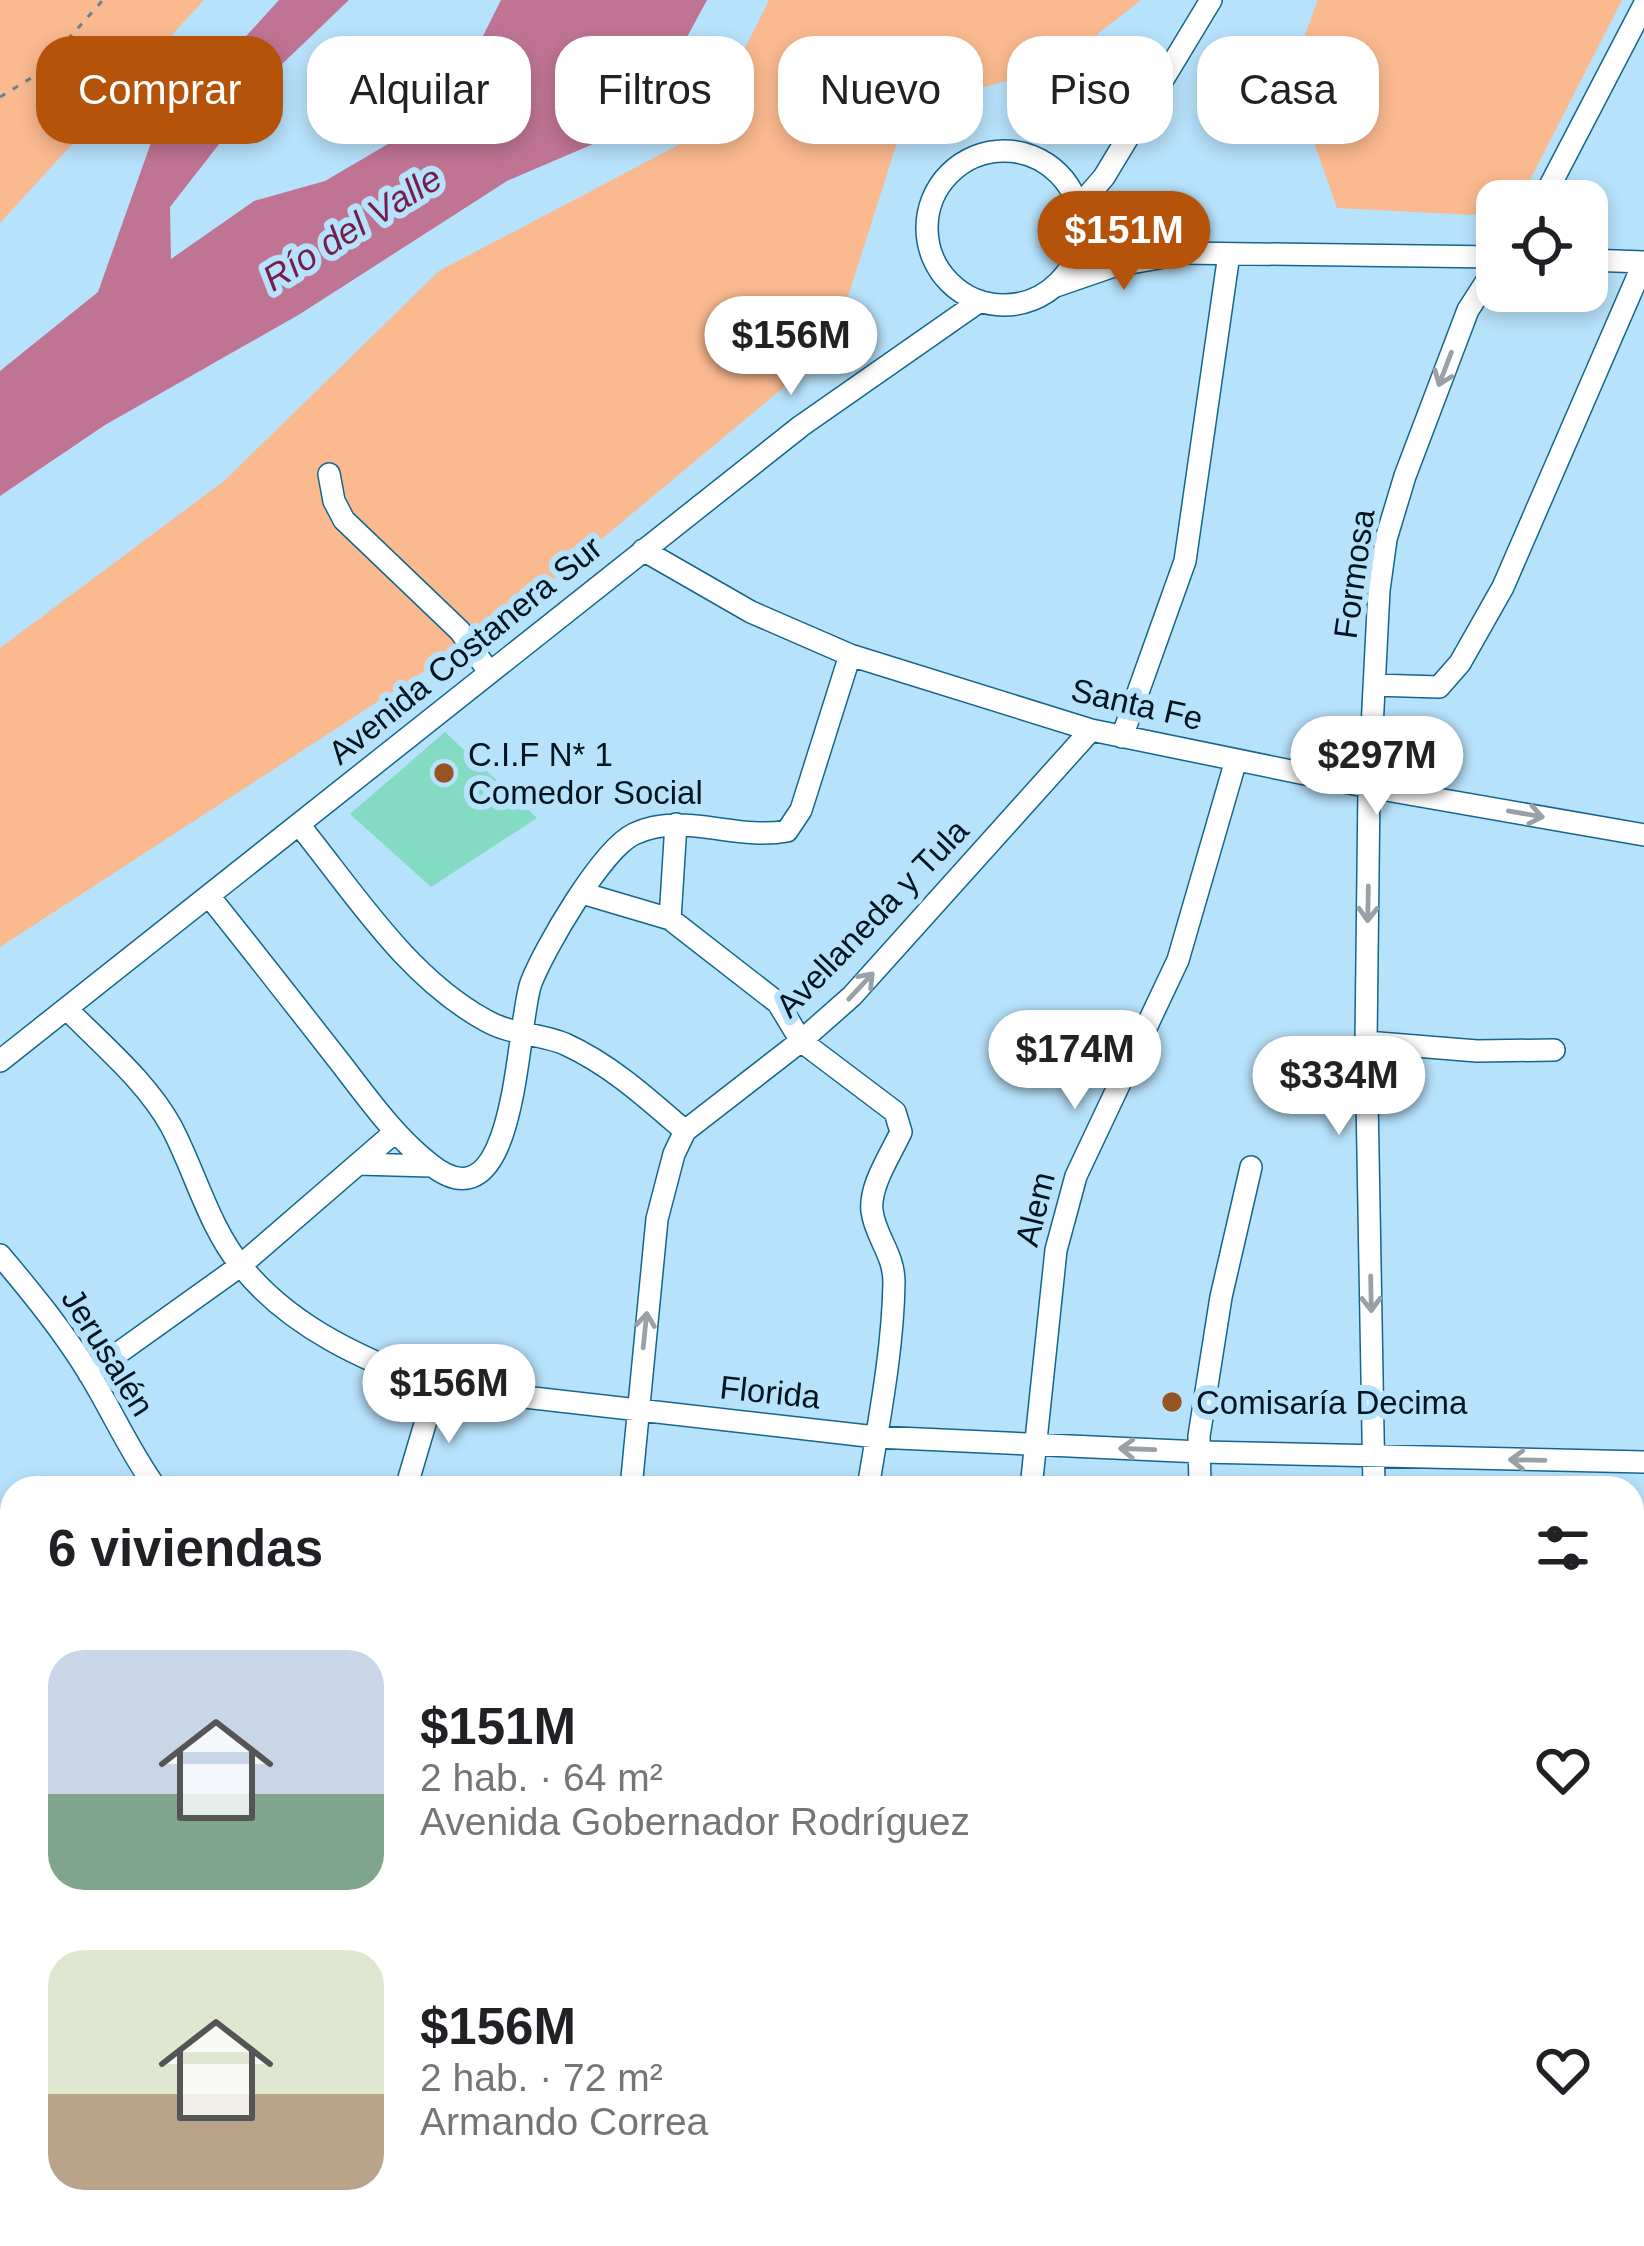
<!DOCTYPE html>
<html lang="es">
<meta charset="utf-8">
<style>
body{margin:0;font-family:Arial,sans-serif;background:#f2f2f2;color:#202124;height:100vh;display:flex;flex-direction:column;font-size:45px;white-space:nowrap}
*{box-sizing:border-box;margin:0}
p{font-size:39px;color:#757577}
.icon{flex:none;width:66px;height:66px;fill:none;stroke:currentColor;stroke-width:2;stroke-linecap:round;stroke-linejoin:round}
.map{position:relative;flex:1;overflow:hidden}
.panel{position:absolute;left:0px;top:1476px;width:1644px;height:771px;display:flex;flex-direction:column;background:#fff;border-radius:36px 36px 0 0;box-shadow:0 6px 18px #0003}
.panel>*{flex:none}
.hud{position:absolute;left:36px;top:36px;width:1572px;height:108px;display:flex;gap:24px}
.fabs{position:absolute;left:1476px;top:180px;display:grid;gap:24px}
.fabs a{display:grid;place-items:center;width:132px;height:132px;border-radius:24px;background:#fff;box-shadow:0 6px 18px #0003;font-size:60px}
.price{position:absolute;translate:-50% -102px;padding:0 27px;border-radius:42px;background:#fff;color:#222;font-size:39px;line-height:78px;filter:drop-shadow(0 3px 6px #0008)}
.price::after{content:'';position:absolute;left:50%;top:72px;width:36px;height:27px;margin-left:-18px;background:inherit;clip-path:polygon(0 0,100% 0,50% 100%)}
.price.selected{background:#b45309;color:#fff}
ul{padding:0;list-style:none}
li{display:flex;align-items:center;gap:36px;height:300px;padding:0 48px}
li span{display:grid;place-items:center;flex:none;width:336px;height:240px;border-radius:36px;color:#555}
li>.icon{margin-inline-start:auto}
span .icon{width:144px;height:144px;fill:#fffc;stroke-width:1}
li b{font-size:51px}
h2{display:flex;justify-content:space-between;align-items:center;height:144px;padding:0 48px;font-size:51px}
.chip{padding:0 42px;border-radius:36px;background:#fff;box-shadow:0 6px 18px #0003;font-size:42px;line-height:108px}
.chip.selected{background:#b45309;color:#fff}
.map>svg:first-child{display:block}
.green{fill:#fab98f}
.water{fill:#bf7493}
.building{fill:#82dbc2}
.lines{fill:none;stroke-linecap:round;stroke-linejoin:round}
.minor-casing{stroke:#14668a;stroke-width:24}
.path{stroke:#638497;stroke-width:3;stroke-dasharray:6 9;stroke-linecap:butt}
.minor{stroke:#fff;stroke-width:21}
.oneway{stroke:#99a1a6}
.poi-dot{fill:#965423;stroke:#b7e2fb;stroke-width:4.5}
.labels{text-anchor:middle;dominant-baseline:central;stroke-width:12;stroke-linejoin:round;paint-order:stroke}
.street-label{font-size:33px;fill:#001420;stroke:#b7e2fb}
.poi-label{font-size:33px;fill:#001420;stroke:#b7e2fb;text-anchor:start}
.water-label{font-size:36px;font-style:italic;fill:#761d4b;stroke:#b7e2fb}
</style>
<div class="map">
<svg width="1644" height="2246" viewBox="0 0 1644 2246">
<rect width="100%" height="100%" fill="#b7e2fb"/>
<path class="green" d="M0,0H204L0,223Z
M769,0H1141L1054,68L908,108L832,347L508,617L0,947V648L224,481L439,271L703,132Z
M1318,0H1622L1529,182L1474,215L1337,208L1290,74Z
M0,1808L12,1817V2112L0,2123Z"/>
<path class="water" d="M279,0H349L280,66L170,207L171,259L254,201L325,181L446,110L501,0H707L640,124L507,181L300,314L105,425L0,496V371L98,292L152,140Z"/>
<path class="building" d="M445,732L537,818L431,887L350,814Z"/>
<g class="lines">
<g class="minor-casing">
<path id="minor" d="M927 228a77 77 0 1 1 154 0a77 77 0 1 1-154 0Z
M1542,201L1644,5
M1078,207L1104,177L1211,0
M1079,216L1131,244L1183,253L1497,257
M1056,286L1114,266L1170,256
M329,474L334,501L344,520L460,631L489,672
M643,550L751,612L850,655L1091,730L1369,787L1644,835
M1374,685L1439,687L1460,663L1503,587L1644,262L1587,260
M1122,737L1185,561L1229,254
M300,826C355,894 407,977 485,1020C510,1035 539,1033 565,1044C611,1065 647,1098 685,1131
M582,893L670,919L778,1003L801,1041L895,1112L901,1132C891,1154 869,1186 872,1211C875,1236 894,1254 894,1282C893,1350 879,1420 868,1488
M209,896C253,951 296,1006 339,1061C367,1097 394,1136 430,1164C518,1235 516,1024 531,983C544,949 602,849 634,834C683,811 736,841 787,831L801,810L850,655
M670,919L676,824
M67,1009C103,1046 146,1081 171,1126C195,1171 209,1228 242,1267C291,1328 365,1360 436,1387L876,1437L1201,1452L1644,1462
M1366,1042L1477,1051L1554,1050
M0,1061L801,426L980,301
M358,1164L431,1166
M0,1255C32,1293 64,1332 90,1375C113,1413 130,1452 156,1488
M89,1374L240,1266L395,1132
M406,1488L436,1387
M631,1488L657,1219L674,1154L685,1131L801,1041L852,996L1091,730
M1031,1488L1056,1250L1076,1176L1178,960L1236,760
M1200,1488L1199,1436L1221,1297L1251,1167
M1374,1488L1366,1042L1369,787L1379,590L1386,539L1405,476L1468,310L1497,265
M0,1766L12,1751
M1632,1941L1644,1942
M1632,2160H1644
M0,2184H12
M606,2235V2246
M1016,2235V2246
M1388,2235L1389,2246
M207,2246V2235"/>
</g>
<path class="path" d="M0,97L36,75L103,0"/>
<use href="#minor" class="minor"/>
</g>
<defs><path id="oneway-shaft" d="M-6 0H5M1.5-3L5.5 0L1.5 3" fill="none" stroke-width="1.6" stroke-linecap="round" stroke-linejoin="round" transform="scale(3)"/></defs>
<g class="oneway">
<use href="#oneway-shaft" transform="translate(1445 369) rotate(111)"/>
<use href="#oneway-shaft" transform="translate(1526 814) rotate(10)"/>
<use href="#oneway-shaft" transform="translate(1368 904) rotate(91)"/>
<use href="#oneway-shaft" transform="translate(861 986) rotate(-47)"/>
<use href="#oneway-shaft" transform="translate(1371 1294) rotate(89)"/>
<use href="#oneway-shaft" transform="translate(645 1330) rotate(-84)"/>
<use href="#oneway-shaft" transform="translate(1137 1449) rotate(-178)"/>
<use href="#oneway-shaft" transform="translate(1527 1460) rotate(-179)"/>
</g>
<g class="poi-dot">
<circle cx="444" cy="773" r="12"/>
<circle cx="1172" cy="1402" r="12"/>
</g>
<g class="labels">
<g class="street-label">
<text transform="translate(1354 574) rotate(-82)">Formosa</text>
<text transform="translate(465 650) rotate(-39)">Avenida Costanera Sur</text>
<text transform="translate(1137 704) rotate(13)">Santa Fe</text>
<text transform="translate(872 918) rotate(-46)">Avellaneda y Tula</text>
<text transform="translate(1035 1209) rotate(-76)">Alem</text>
<text transform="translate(108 1352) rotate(58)">Jerusalén</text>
<text transform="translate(770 1392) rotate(6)">Florida</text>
</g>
<g class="poi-label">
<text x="468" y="754">C.I.F N* 1<tspan x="468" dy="38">Comedor Social</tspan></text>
<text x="1196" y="1402">Comisaría Decima</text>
</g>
<g class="water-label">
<text transform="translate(352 228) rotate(-32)">Río del Valle</text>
</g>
</g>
</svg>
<div class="fabs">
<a><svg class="icon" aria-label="locate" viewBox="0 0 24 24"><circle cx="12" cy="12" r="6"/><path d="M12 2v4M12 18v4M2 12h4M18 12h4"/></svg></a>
</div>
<b class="price selected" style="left:1124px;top:293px">$151M</b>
<b class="price" style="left:791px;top:398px">$156M</b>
<b class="price" style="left:1377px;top:818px">$297M</b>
<b class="price" style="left:1075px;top:1112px">$174M</b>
<b class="price" style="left:1339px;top:1138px">$334M</b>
<b class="price" style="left:449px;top:1446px">$156M</b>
<div class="hud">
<a class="chip selected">Comprar</a>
<a class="chip">Alquilar</a>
<a class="chip">Filtros</a>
<a class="chip">Nuevo</a>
<a class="chip">Piso</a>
<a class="chip">Casa</a>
</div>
<section class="panel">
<h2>6 viviendas<svg class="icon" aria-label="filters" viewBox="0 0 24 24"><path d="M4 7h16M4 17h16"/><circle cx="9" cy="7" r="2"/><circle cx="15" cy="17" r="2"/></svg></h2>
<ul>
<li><span style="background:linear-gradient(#c9d6e8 60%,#7fa58c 0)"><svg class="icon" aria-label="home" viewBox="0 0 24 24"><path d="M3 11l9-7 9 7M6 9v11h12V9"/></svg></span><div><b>$151M</b><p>2 hab. · 64 m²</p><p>Avenida Gobernador Rodríguez</p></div><svg class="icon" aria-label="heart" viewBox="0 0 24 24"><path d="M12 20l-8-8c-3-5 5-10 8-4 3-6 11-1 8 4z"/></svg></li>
<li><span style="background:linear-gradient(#dfe7d0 60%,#b9a48a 0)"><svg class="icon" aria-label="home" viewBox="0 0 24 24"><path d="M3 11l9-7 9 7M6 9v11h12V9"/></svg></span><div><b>$156M</b><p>2 hab. · 72 m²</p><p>Armando Correa</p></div><svg class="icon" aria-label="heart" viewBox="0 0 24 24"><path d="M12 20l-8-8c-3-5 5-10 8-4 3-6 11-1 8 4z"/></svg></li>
</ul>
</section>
</div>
